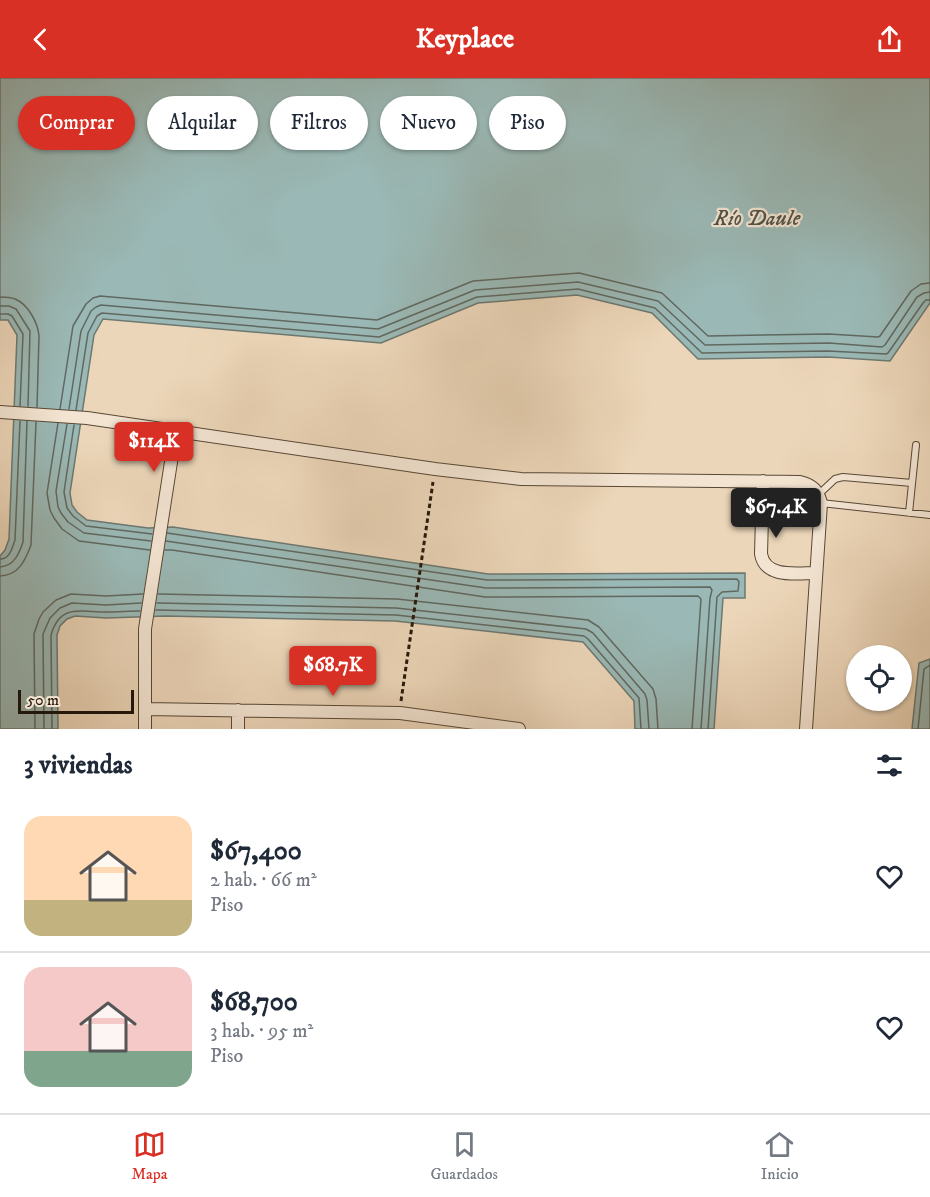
<!DOCTYPE html>
<html lang="es">
<meta charset="utf-8">
<style>
body{margin:0;font-family:"IM FELL DW Pica",serif;background:#f6f6f7;color:#1f2937;height:100vh;display:flex;flex-direction:column;font-size:22px;white-space:nowrap}
*{box-sizing:border-box;margin:0}
p{font-size:20px;color:#747a83}
.icon{flex:none;width:33px;height:33px;fill:none;stroke:currentColor;stroke-width:2;stroke-linecap:round;stroke-linejoin:round}
.map{position:relative;height:651px;overflow:hidden}
.sheet{display:flex;flex-direction:column;background:#fff;flex:1}
.sheet>*{flex:none}
.guide{position:absolute;left:18px;top:18px;width:600px;height:54px;display:flex;gap:12px}
.buttons{position:absolute;left:846px;top:567px;display:grid;gap:12px}
.buttons a{display:grid;place-items:center;width:66px;height:66px;border-radius:50%;background:#fff;box-shadow:0 2px 4px #0004;font-size:30px}
.scale{position:absolute;left:18px;bottom:15px;width:116px;box-sizing:border-box;padding-left:6px;border:3px solid #26180b;border-top:0;font-size:16px;line-height:21px;white-space:nowrap;color:#26180b;-webkit-text-stroke:4px #f3e4d2;paint-order:stroke}
.price{position:absolute;translate:-50% -51px;padding:0 14px;border-radius:6px;background:#d93025;color:#fff;font-size:20px;line-height:39px;filter:drop-shadow(0 2px 3px #0008)}
.price::after{content:'';position:absolute;left:50%;top:36px;width:18px;height:14px;margin-left:-9px;background:inherit;clip-path:polygon(0 0,100% 0,50% 100%)}
.price.on{background:#222;color:#fff}
ul{padding:0;list-style:none}
li{display:flex;align-items:center;gap:18px;height:150px;padding:0 24px}
li+li{border-top:2px solid #e0e1e3}
li span{display:grid;place-items:center;flex:none;width:168px;height:120px;border-radius:18px;color:#555}
li>.icon{margin-inline-start:auto}
span .icon{width:72px;height:72px;fill:#fffc;stroke-width:1}
li b{font-size:26px}
h2{display:flex;justify-content:space-between;align-items:center;height:72px;padding:0 24px;font-size:26px}
.pill{padding:0 21px;border-radius:27px;background:#fff;box-shadow:0 2px 4px #0004;font-size:21px;line-height:54px}
.pill.on{background:#d93025;color:#fff}
header{display:flex;justify-content:space-between;align-items:center;height:78px;padding:0 24px;background:#d93025;color:#fff;font-size:27px;font-weight:700}
.menu{display:flex;justify-content:space-around;align-items:center;height:84px;border-top:2px solid #e0e1e3;background:#fff;font-size:16px;color:#747a83}
.menu a{display:grid;justify-items:center;gap:3px}
.menu .on{color:#d93025}
.map>svg:first-child{display:block}
.water{fill:#9ab8b5;stroke:#6c7871;stroke-width:1.5}
.lines{fill:none;stroke-linecap:round;stroke-linejoin:round}
.shore{stroke:#606860;stroke-width:1.5}
.lane-casing{stroke:#584836;stroke-width:8}
.street-casing{stroke:#584836;stroke-width:14}
.path{stroke:#26180b;stroke-width:3;stroke-dasharray:4.5 3;stroke-linecap:butt}
.lane{stroke:#f3e4d2;stroke-width:6}
.street{stroke:#f3e4d2;stroke-width:12}
.labels{text-anchor:middle;dominant-baseline:central;stroke-width:4.5;stroke-linejoin:round;paint-order:stroke}
.water-label{font-size:22px;font-style:italic;fill:#4f5046;stroke:#f3e4d2}
</style>
<header><svg class="icon" aria-label="back" viewBox="0 0 24 24"><path d="M15 5l-7 7 7 7"/></svg>Keyplace<svg class="icon" aria-label="share" viewBox="0 0 24 24"><path d="M12 15V3M7 8l5-5 5 5M5 13v7h14v-7"/></svg></header>
<div class="map">
<svg width="930" height="651" viewBox="0 0 930 651">
<rect width="100%" height="100%" fill="#ecd6b9"/>
<filter id="stains"><feTurbulence type="fractalNoise" baseFrequency=".00333" numOctaves="4"/><feColorMatrix values="0 0 0 0 .2 0 0 0 0 .09 0 0 0 0 .02 0 0 0 .5 -.17"/></filter>
<radialGradient id="worn" r=".72"><stop offset=".6" stop-color="#630" stop-opacity="0"/><stop offset="1" stop-color="#630" stop-opacity=".3"/></radialGradient>
<path class="water" d="M0,0H930V225L890,283L828,279L698,281L652,235L577,217L478,225L381,265L103,241L94,257L70,415L72,427L77,434L87,442L148,450L173,449L488,496L745,495V520H723L714,651H635L634,623L583,564L395,543L166,538L106,540L75,538L67,541L60,548L57,557L58,651H0V478L5,472L9,461L17,257L8,242H0Z
M930,581V651H912L919,585Z"/>
<g class="lines">
<path class="shore" d="M0,219C5,219 10,219 15,221C28,226 38,245 39,258L37,329
M0,228H9L16,231L30,253L28,328
M0,236H8L12,238L23,256L20,328
M60,331L73,248L86,226L93,220L100,218L377,242L473,203L579,195L662,215L708,258L829,256L878,259L880,258L911,213L921,206L930,205
M69,331L81,253L91,233L96,229L101,227L378,251L475,212L578,204L658,223L705,267L829,265L882,269L885,267L917,219L924,215L930,214
M76,332L88,255L97,238L102,235L379,259L477,219L578,211L655,230L702,275L828,273L886,276L888,275L923,225L926,222H930
M58,345L47,415L50,432L54,440L62,451L79,463L150,472
M67,346L56,413L58,429L61,435L68,444L84,455L151,463
M74,347L64,414L67,430L73,438L86,448L152,456
M167,455L487,502L737,501L739,504L738,513L722,514L717,519L708,651
M166,463L486,510L710,509L712,512L710,520L701,651
M165,472H172L485,519L698,518L701,521L692,651
M0,481C10,481 12,470 15,462L20,343
M0,489C14,488 19,476 23,464L27,343
M0,498C19,497 25,483 31,467L36,344
M158,516L397,521L588,542L599,549L653,611L656,621L658,651
M157,525L396,530L586,551L593,555L645,616L647,622L649,651
M156,532L396,537L584,558L588,561L639,620L641,651
M35,651L34,556L39,541L43,534L56,522L71,516L106,518L143,516
M44,651L43,556L50,540L60,530L72,525L106,527L141,525
M52,651L51,557C60,525 81,534 106,534C118,534 129,533 140,533
M918,651L924,591L930,587"/>
<g class="lane-casing">
<path id="lane" d="M819,416L835,401L843,399L912,405
M821,425L930,437
M909,435L916,367"/>
</g>
<g class="street-casing">
<path id="street" d="M0,334L87,340L435,391L521,401L800,404C813,407 818,413 821,425L806,651
M763,403L761,476C765,501 798,495 816,495
M145,631L400,635L519,651
M145,651V551L176,352
M238,651V632"/>
</g>
<path class="path" d="M401,623L433,404"/>
<use href="#lane" class="lane"/>
<use href="#street" class="street"/>
</g>
<g class="labels">
<g class="water-label">
<text x="757" y="140">Río Daule</text>
</g>
</g>
<rect width="100%" height="100%" filter="url(#stains)"/>
<rect width="100%" height="100%" fill="url(#worn)"/>
</svg>
<div class="buttons">
<a><svg class="icon" aria-label="locate" viewBox="0 0 24 24"><circle cx="12" cy="12" r="6"/><path d="M12 2v4M12 18v4M2 12h4M18 12h4"/></svg></a>
</div>
<div class="scale">50 m</div>
<b class="price" style="left:154px;top:395px">$114K</b>
<b class="price on" style="left:776px;top:461px">$67.4K</b>
<b class="price" style="left:333px;top:619px">$68.7K</b>
<div class="guide">
<a class="pill on">Comprar</a>
<a class="pill">Alquilar</a>
<a class="pill">Filtros</a>
<a class="pill">Nuevo</a>
<a class="pill">Piso</a>
</div>
</div>
<section class="sheet">
<h2>3 viviendas<svg class="icon" aria-label="filters" viewBox="0 0 24 24"><path d="M4 7h16M4 17h16"/><circle cx="9" cy="7" r="2"/><circle cx="15" cy="17" r="2"/></svg></h2>
<ul>
<li><span style="background:linear-gradient(#ffd9b3 70%,#c2b280 0)"><svg class="icon" aria-label="home" viewBox="0 0 24 24"><path d="M3 11l9-7 9 7M6 9v11h12V9"/></svg></span><div><b>$67,400</b><p>2 hab. · 66 m²</p><p>Piso</p></div><svg class="icon" aria-label="heart" viewBox="0 0 24 24"><path d="M12 20l-8-8c-3-5 5-10 8-4 3-6 11-1 8 4z"/></svg></li>
<li><span style="background:linear-gradient(#f6c9c9 70%,#7fa58c 0)"><svg class="icon" aria-label="home" viewBox="0 0 24 24"><path d="M3 11l9-7 9 7M6 9v11h12V9"/></svg></span><div><b>$68,700</b><p>3 hab. · 95 m²</p><p>Piso</p></div><svg class="icon" aria-label="heart" viewBox="0 0 24 24"><path d="M12 20l-8-8c-3-5 5-10 8-4 3-6 11-1 8 4z"/></svg></li>
</ul>
</section>
<nav class="menu">
<a class="on"><svg class="icon" aria-label="map" viewBox="0 0 24 24"><path d="M3 6l6-2 6 2 6-2v14l-6 2-6-2-6 2zM9 4v14M15 6v14"/></svg>Mapa</a>
<a><svg class="icon" aria-label="saved" viewBox="0 0 24 24"><path d="M7 4h10v16l-5-4-5 4z"/></svg>Guardados</a>
<a><svg class="icon" aria-label="home" viewBox="0 0 24 24"><path d="M3 11l9-7 9 7M6 9v11h12V9"/></svg>Inicio</a>
</nav>
